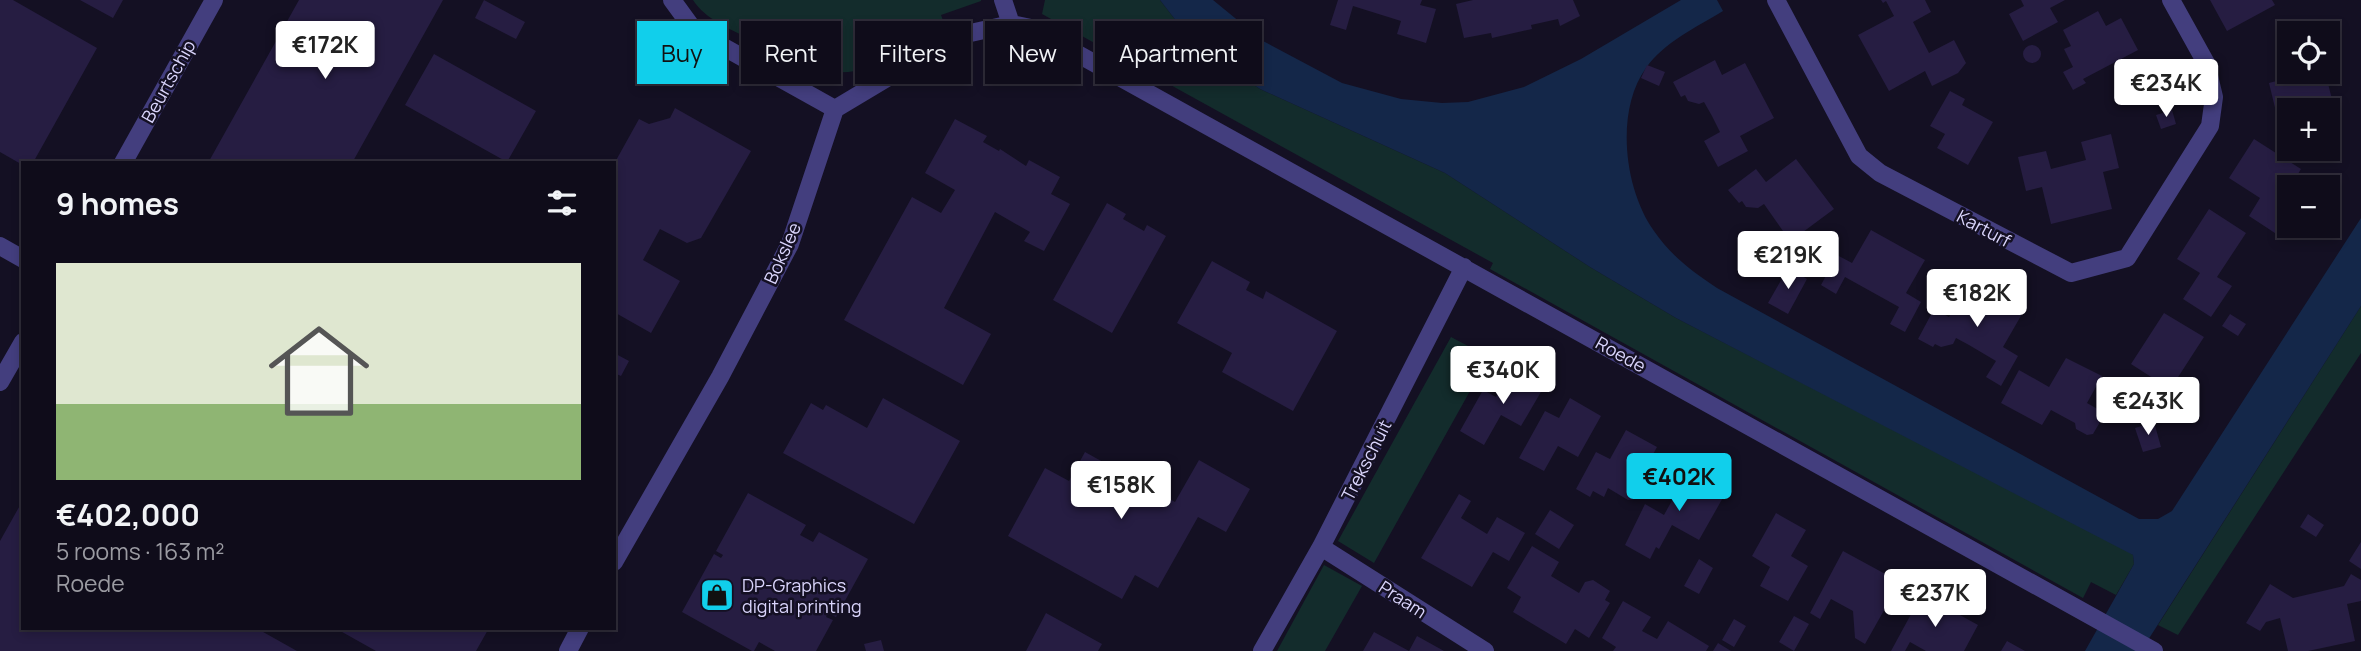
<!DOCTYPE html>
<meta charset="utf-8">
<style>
body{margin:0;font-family:Manrope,sans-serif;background:#181523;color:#f1f3f6;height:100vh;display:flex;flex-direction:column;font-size:26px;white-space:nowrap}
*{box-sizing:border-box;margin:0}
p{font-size:23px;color:#9b9ba2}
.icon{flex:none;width:38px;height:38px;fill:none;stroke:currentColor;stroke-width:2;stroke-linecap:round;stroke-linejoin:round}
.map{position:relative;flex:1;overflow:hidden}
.panel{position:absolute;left:21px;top:161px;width:595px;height:469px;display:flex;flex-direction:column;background:#0f0c1a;border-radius:0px;box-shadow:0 4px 10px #0003,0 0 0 2px #2f2c39}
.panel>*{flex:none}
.hud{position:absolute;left:637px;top:21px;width:665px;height:63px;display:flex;gap:14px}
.controls{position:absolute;left:2277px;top:21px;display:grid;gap:14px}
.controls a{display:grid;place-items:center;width:63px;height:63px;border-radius:0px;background:#0f0c1a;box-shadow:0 4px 10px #0003,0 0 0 2px #2f2c39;font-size:35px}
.price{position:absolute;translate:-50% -60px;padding:0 16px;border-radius:7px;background:#fff;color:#222;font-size:23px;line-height:46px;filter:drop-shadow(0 2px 4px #0008)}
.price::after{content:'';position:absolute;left:50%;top:42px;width:21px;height:16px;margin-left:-10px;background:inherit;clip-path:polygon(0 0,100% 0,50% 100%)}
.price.on{background:#11cfeb;color:#111}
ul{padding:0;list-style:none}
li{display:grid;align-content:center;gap:14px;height:371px;padding:0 35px}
li span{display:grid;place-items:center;height:217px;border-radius:0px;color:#555}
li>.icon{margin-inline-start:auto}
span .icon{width:126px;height:126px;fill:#fffc;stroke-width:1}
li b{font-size:30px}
h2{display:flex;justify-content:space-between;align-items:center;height:84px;padding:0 35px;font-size:30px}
.pill{padding:0 24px;border-radius:0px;background:#0f0c1a;box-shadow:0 4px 10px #0003,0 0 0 2px #2f2c39;font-size:24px;line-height:63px}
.pill.on{background:#11cfeb;color:#111}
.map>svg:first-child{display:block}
.green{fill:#132c2c}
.water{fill:#142749}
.building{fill:#261d42}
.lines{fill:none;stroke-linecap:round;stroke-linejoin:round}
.minor{stroke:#433e7e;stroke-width:18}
.labels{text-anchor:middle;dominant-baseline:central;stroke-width:5;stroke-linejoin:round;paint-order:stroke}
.street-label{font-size:18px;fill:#dad5fc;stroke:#141023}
.poi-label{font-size:18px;fill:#dad5fc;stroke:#141023;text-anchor:start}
</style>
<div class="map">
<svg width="2361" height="651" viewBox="0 0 2361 651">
<rect width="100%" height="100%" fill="#141023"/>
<path class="green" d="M693,0H981V1L941,15L945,26C915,43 871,76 836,72C806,69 778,52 751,39C731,30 705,19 693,0Z
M1045,0H1160L1184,31L1204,51L1260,89L1445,173L1590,267L1676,318L2123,548L2133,555L2134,564L2116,595L2091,582L2083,598L1490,269L1493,263L1042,14Z
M2361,306V353L2178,635L2158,625Z
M1451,337L1489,357L1374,563L1338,541Z
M1324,565L1362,586L1325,651H1277Z"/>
<path class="water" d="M1160,0H1213L1263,41L1342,83L1401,99L1442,103L1468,102L1524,87L1581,59L1681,0H1717L1723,11C1697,27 1664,42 1646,68C1615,111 1624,189 1654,231C1671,256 1693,272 1717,288L2139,519H2158L2172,511L2361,218V306L2141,651H2085L2134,564L2133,555L1676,318L1590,267L1445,173L1260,89L1204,51L1184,31Z"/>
<path class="building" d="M0,0H13L97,48L34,161L21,164L0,152Z
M80,0H123L113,18Z
M299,0H443L352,163H208Z
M484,0L525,22L516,39L475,18Z
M1338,0H1422L1420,5L1436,9L1426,43L1397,34L1401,21L1353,6L1346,30L1330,25Z
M1473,0H1573L1580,16L1560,26L1558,19L1531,25L1532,29L1492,38L1491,33L1464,38L1456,4Z
M1881,0H1925L1931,12L1913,22L1929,53L1954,40L1966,63L1958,73L1932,86L1925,71L1889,91L1858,35L1894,16L1886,1L1883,3Z
M2021,0H2065L2050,8L2058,22L2023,41L2009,14L2024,6Z
M2210,0H2272L2275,5L2227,31Z
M2098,11L2106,26L2121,18L2138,50L2083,79L2086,83L2073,90L2063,72L2073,67L2064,49L2071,46L2063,30Z
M2023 54a9 9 0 1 1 18 0a9 9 0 1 1-18 0Z
M2289,45V72H2325L2334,107L2319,110H2289V117L2278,120L2269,83L2284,79L2277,48Z
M434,54L536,111L507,162L405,105Z
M1715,60L1722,75L1745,63L1774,118L1740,136L1748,151L1718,167L1704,141L1720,132L1712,116L1704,102L1699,104L1688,101L1685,95L1681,97L1673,82Z
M1647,65L1665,72L1659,86L1641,78Z
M1950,91L1965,99L1962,105L1993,122L1968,165L1937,148L1945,134L1930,126Z
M675,108L751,151L701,238L687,243L660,229L643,260L680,281L651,333L614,312V164L639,119L649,124L670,118Z
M2172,110L2176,124L2161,129L2156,115Z
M955,119L987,136L983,142L999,151L1000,149L1026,166L1029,160L1060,177L1051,194L1070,204L1044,251L1024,241L1030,232L995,212L944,308L991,334L963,385L844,320L912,197L941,213L955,190L925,173Z
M2111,134L2119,168L2103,172L2112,209L2051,224L2042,187L2026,191L2018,157L2046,151L2051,169L2086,160L2081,142Z
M2254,139L2301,169L2277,208L2289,216L2278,235L2249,216L2260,198L2229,178Z
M1796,159L1834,209L1803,232L1814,246L1778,273L1767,259L1776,252L1768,242L1783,231L1764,204L1758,208L1746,207L1742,201L1739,203L1728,190L1756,169L1766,182Z
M1107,203L1126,214L1123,219L1144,231L1147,225L1166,236L1112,333L1053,300Z
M2209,209L2246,233L2217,277L2232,286L2211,317L2183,299L2200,273L2177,259Z
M1871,230L1925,260L1906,293L1921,302L1905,332L1890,324L1899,307L1845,277L1836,294L1821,285L1837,255L1852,263Z
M1212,261L1250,282L1246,290L1263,299L1266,291L1337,331L1293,411L1222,372L1232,353L1177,323Z
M1788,268L1807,279L1788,314L1768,303Z
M1968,284L2022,314L2003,347L2018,356L2001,386L1986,377L1996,361L1969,345L1956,338L1953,344L1941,347L1935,344L1933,347L1918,339L1934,309L1949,317Z
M2164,313L2204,337L2171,388L2194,403L2183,419L2149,397L2159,382L2131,364Z
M2230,314L2246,324L2238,336L2222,326Z
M614,353L629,361L621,376L614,373Z
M2066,358L2102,376L2087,403L2101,411L2103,417L2093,434L2087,435L2076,429L2075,423L2051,410L2042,425L2001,403L2019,370L2049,387Z
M1513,367L1545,385L1521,426L1501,415L1484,445L1460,431L1483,390L1496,397Z
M883,398L960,441L914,524L783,453L811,403L823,410L826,405L867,428Z
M1570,398L1601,416L1578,457L1558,446L1544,471L1519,458L1545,411L1559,418Z
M2154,422L2161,447L2143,452L2135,428Z
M1626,430L1657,447L1634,489L1638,493L1634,499L1628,500L1608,488L1604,497L1593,491L1590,497L1576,489L1596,452L1610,459Z
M1085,452L1175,502L1199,460L1250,489L1226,532L1198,517L1158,588L1135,575L1122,599L1008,536L1045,468L1069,481Z
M1691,466L1729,487L1699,540L1672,525L1659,549L1656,547L1650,559L1625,545L1645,504L1664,515Z
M748,493L806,525L800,535L813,542L819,532L868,559L836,617L828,613L826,617L833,620L816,651H775L759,642L754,651H752L682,612L714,554L721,558L723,555L716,551Z
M1459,494L1471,501L1461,518L1487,534L1497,517L1525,533L1509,561L1493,552L1472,587L1421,558Z
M23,500V628H256L297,651H0V541Z
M1550,510L1574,525L1559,549L1535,534Z
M1776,513L1806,530L1791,556L1808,566L1788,601L1760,586L1770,567L1752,556Z
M2308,514L2324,525L2316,537L2300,527Z
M2361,542V569L2349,561Z
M1532,546L1559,562L1551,576L1579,593L1585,582L1593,580L1610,591L1605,600L1610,603L1589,638L1575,629L1566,644L1513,612L1521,597L1507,588Z
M1843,551L1900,582L1865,644L1855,638L1853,611L1831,599L1820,619L1810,613Z
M1699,559L1713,568L1699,594L1684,586Z
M2351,574L2361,580V601L2347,604L2355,641L2308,651H2288L2280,618L2266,622L2260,631L2246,623L2270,584L2293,598L2344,586Z
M1922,594L1978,625L1964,651H1926L1910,642L1905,651H1891Z
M1623,601L1651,617L1642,631L1657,639L1668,621L1709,646L1706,651H1613L1616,647L1602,638Z
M1046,613L1102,644L1098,651H1026Z
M1794,616L1809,624L1794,651L1779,642Z
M1734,619L1746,626L1734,647L1722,640Z
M335,628H489L476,651H376Z
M1374,632L1409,651L1417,636L1444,651H1363Z
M881,640L884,651H866L864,644Z
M2007,641L2025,651H2001Z
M1718,643L1731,651H1713Z"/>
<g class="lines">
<path class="minor" d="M1003,0L1011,24L1031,28L2154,651
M1776,0L1859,156L1880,173L2071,273L2127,258L2210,126L2214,97L2206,63L2171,0
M835,109L957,36L1011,24
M123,163L214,0
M0,246L23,259
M0,382L23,342
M1321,547L1485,651
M614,562L720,377L790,244L835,109L704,36L691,26L672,0
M568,651L580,628
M1262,651L1321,547L1464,267"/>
</g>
<defs>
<g id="shop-square" transform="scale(1.75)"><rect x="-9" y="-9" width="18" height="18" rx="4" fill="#11cfeb" stroke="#141023"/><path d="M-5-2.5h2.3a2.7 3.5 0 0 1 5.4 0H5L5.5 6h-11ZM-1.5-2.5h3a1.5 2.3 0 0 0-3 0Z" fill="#111"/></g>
</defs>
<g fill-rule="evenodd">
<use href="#shop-square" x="717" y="595"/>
</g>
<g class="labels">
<g class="street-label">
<text transform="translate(168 81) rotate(-61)">Beurtschip</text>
<text transform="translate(1984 228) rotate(28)">Karturf</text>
<text transform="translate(782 253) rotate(-66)">Bokslee</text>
<text transform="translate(1621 354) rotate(29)">Roede</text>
<text transform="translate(1366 460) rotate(-63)">Trekschuit</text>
<text transform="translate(1403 599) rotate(33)">Praam</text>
</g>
<g class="poi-label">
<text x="742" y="585">DP-Graphics<tspan x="742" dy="21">digital printing</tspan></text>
</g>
</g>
</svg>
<div class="controls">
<a><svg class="icon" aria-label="locate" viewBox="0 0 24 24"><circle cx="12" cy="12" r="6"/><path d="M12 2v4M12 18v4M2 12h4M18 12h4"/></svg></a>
<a>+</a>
<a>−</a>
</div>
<b class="price" style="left:325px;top:81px">€172K</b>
<b class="price" style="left:2166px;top:119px">€234K</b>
<b class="price" style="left:1788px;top:291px">€219K</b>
<b class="price" style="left:1977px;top:329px">€182K</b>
<b class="price" style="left:1503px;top:406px">€340K</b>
<b class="price" style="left:2148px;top:437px">€243K</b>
<b class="price on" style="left:1679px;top:513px">€402K</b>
<b class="price" style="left:1121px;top:521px">€158K</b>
<b class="price" style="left:1935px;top:629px">€237K</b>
<div class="hud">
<a class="pill on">Buy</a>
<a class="pill">Rent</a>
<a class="pill">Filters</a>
<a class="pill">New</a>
<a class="pill">Apartment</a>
</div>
<section class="panel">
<h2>9 homes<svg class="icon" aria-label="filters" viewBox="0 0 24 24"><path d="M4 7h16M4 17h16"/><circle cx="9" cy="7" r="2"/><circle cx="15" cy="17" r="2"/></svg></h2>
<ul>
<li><span style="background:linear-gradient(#dfe7d0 65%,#8fb573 0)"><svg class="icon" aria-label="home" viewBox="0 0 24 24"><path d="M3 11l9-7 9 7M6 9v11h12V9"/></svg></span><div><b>€402,000</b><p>5 rooms · 163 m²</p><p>Roede</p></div></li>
</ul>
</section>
</div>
